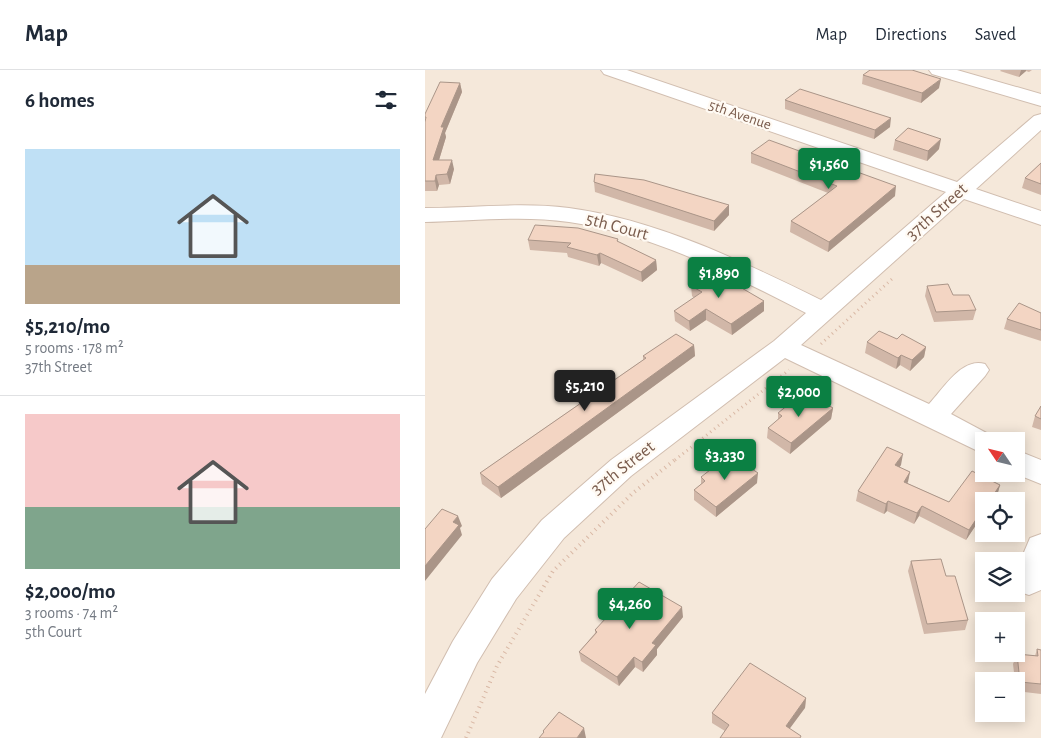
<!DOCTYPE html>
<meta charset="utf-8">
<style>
body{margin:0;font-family:"Alegreya Sans",sans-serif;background:#f6f6f7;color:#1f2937;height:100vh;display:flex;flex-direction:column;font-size:19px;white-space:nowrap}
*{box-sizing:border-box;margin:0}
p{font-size:16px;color:#747a83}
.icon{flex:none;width:28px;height:28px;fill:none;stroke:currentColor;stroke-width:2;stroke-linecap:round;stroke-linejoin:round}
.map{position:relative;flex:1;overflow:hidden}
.sheet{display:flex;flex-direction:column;background:#fff;width:425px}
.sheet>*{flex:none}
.needle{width:32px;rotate:305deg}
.controls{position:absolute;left:550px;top:362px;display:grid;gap:10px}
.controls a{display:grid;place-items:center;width:50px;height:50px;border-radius:0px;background:#fff;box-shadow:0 2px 12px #0003;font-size:25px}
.price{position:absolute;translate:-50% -42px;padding:0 11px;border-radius:5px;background:#0b8043;color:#fff;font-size:16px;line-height:32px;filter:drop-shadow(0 1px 2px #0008)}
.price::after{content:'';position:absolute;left:50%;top:30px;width:15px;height:11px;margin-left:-8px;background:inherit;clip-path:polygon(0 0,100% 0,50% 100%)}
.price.current{background:#222;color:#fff}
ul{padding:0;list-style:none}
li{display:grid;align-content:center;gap:10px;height:265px;padding:0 25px}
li+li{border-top:1px solid #e0e1e3}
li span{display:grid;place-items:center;height:155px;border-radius:0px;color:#555}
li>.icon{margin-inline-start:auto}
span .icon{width:90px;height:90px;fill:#fffc;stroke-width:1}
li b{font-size:21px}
h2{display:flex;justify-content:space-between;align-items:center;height:60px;padding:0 25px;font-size:21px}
header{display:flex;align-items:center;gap:30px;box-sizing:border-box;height:70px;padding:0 25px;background:#fff;border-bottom:1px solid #e0e1e3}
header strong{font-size:24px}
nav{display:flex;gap:28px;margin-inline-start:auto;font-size:18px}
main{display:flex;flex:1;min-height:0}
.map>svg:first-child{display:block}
.residential{fill:#f5e8da;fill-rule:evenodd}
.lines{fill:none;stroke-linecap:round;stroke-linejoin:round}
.minor-casing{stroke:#d1beb0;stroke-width:2}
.path-far1{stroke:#d9b8a5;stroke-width:3;stroke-dasharray:1 4;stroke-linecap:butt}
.path{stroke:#d9b8a5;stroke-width:4;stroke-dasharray:1 4.5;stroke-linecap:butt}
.minor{fill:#fff;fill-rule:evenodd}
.wall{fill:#d1b7a8}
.shaded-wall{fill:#aa9588}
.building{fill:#f3d5c3;stroke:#aa9588}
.labels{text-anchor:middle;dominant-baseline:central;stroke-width:4.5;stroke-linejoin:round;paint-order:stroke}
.far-street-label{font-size:15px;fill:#7a5c4d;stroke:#fffaf3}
.street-label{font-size:18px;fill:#7a5c4d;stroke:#fffaf3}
</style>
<header>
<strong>Map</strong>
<nav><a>Map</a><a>Directions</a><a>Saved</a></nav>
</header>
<main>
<section class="sheet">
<h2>6 homes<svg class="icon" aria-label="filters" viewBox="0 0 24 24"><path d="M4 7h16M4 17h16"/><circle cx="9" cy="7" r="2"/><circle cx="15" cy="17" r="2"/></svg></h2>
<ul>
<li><span style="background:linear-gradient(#bfe0f5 75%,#b9a48a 0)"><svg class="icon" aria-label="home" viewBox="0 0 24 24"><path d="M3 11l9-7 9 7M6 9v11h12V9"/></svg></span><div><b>$5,210/mo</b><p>5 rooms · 178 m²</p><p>37th Street</p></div></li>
<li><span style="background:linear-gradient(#f6c9c9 60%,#7fa58c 0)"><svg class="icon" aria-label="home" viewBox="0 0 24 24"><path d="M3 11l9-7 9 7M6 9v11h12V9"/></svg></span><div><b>$2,000/mo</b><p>3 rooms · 74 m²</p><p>5th Court</p></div></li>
</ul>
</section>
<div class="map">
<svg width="616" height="668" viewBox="0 0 616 668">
<rect width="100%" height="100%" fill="#fdf6ec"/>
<path class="residential" d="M0,0H616V668H0ZM559,371H591V404H559ZM559,431H591V464H559ZM559,491H591V524H559ZM559,551H591V584H559ZM559,611H591V644H559Z"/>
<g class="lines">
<g class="minor-casing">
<path id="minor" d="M176,0H202L532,112L609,46L616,44V60L551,119L616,141V155L539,129L376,275L504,334C519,318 537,287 560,294L564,300L560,306L526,344L569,367L572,371H559V384L360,288L206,406L139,468L91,529L52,593L16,668H0V624L28,571L67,509L117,450L186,390L349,271L381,243C307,205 228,164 144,152C97,145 48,151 0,152V138C48,138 96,132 144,138C233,150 316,191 396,230L521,122L179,4Z
M504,0H532L616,24V36L507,4Z
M591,380L616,390V414L591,404Z
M616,464V520L604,525L592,521L591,501L605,468Z"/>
</g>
<path class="path-far1" d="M396,274L467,209
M250,390L364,300"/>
<path class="path" d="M41,668L72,596L128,501L208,423L251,389"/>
<use href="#minor" class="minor"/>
</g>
<path class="wall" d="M576,0H607L604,2L601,1L594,7L575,1Z
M438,5L514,18L496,33L437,14Z
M35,13L37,22L20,63L21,67L14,90L29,99L25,114L14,115L12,121H0V44Z
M360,30L465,57L449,69L360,39Z
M470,70L514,79L502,91L468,80Z
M326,83L470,126L403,182L365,162L366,151L403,123L326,93Z
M616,93V125L597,118L600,108Z
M169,112L304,145L289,161L170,122Z
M193,169V172L231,190L232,200L217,212L176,193L174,196L143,187L142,183L105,180L103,170Z
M305,209V212L339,231V241L307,265L281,250L265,261L250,251L249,241L269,228L267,226L266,216Z
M502,216L528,225L551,240L548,250L509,252L500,226Z
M616,243V271L579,259L582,249Z
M472,269L501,277L499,287L485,301L475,295L471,299L440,283L442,272Z
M269,275L270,286L76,428L57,414L55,403L218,290V286Z
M373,333L408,338L406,349L365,384L342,368L343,358L353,350V343Z
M616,336V360L607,357L610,346Z
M476,395L474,397L485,402L482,413L524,432L575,415L572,426L570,429L572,430V431H559V455L557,458L551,455L541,470L494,446L489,454L462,441L459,444L431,431L433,421Z
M298,396L332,413L291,447L269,430V420L276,414V407Z
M486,491L521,506L543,550L540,560L499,564L483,501Z
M258,547L232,579V585L218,602L210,597L194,616L156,591L154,582L170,563V560Z
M612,579L616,580V624L591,621V611H590L588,594L592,584L610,586Z
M381,628L380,638L300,661L287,653V643Z"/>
<path class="shaded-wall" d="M596,0H601V1L594,7Z
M516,9L514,18L496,33L497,23Z
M35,13L37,22L20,63L21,67L11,100L8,90L16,57Z
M466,48L465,57L449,69L450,60Z
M516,69L514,79L502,91L503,81Z
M27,90L29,99L25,114L22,104Z
M11,105L14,115L12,121L10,111Z
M471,116L470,126L403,182L404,172Z
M304,135V145L289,161V151Z
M175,183L176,193L174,196L172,185Z
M231,190L232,200L217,212L216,202Z
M339,231V241L307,265L306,254Z
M281,239V250L265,261L264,251Z
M269,275L270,286L76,428L73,417Z
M501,277L499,287L485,301L487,290Z
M476,285L475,295L471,299L473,288Z
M408,338L406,349L365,384L366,373Z
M478,384L476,395L469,406L470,395Z
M485,402L483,412L477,422L479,412Z
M333,403L332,413L291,447V437Z
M575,415L572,426L568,431L567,427Z
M463,431L462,441L459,444L461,434Z
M497,436L494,446L489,454L492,443Z
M554,445L551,455L541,470L544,460Z
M33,446L37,456L35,458L37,465L0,511V496L28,452Z
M257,537L258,547L232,579V585L218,602L217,592L227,573Z
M209,587L210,597L194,616L192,607Z
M381,628L380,638L360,665L361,656Z
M159,658L161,668H152Z"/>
<path class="building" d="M445,0H487L516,9L497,23L438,5Z
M15,12L35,13L16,57H19L8,90H27L22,104L11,105L10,111H0V52L1,47H0V44Z
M375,19L466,48L450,60L360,30Z
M483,58L516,69L503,81L470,70Z
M344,70L471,116L404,172L366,151L412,116L326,83Z
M616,93V114L600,108Z
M170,104L219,110L304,135L289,151L169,112Z
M110,155L153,158L193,169L192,171L231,190L216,202L175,183L172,185L142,177L146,173L103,170Z
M291,200L305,209L303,210L339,231L306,254L281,239L264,251L249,241L277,222L266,216Z
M523,214L528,225H544L551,240L511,242L502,216Z
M594,233L616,243V260L582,249Z
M454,261L472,269L477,264L501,277L487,290L476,285L473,288L442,272Z
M251,264L269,275L73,417L55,403L221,288L218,286Z
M384,324L408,338L366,373L343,358L357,346L353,343L369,330L373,333Z
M616,336V349L610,346Z
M462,377L478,384L470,395L485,402L479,412L524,432L547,401L575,415L567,427L572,430L571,431H559V447L554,445L544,460L497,436L492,443L463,431L461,434L433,421Z
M309,387L333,403L291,437L269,420L280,411L276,407L294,393L298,396Z
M17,439L33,446L28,452L34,455L0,496V459Z
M516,489L521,506H530L543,550L502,554L486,491Z
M214,512L257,537L227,573L231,575L217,592L209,587L192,607L154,582L172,562L170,560Z
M612,579L616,580V614L595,612L592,584L613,586Z
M325,593L381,628L361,656L376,666L375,668H295L304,655L287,643Z
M134,642L159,658L152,668H114L119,662L118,661Z"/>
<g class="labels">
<g class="far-street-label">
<text transform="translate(315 45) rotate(19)">5th Avenue</text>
</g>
<g class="street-label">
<text transform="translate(512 142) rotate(-42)">37th Street</text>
<text transform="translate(192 157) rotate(15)">5th Court</text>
<text transform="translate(198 398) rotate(-38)">37th Street</text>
</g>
</g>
</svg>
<div class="controls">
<a><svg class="needle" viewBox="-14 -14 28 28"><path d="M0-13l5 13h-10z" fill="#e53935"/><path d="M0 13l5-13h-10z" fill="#747a83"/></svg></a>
<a><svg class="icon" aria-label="locate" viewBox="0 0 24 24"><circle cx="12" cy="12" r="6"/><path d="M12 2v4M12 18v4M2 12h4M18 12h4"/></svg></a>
<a><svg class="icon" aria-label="layers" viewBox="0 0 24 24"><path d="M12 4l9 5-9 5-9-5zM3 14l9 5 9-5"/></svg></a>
<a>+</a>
<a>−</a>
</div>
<b class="price" style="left:404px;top:120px">$1,560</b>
<b class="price" style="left:294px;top:229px">$1,890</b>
<b class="price current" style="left:160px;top:342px">$5,210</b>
<b class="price" style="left:374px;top:348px">$2,000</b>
<b class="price" style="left:300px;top:411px">$3,330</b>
<b class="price" style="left:205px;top:560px">$4,260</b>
</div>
</main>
